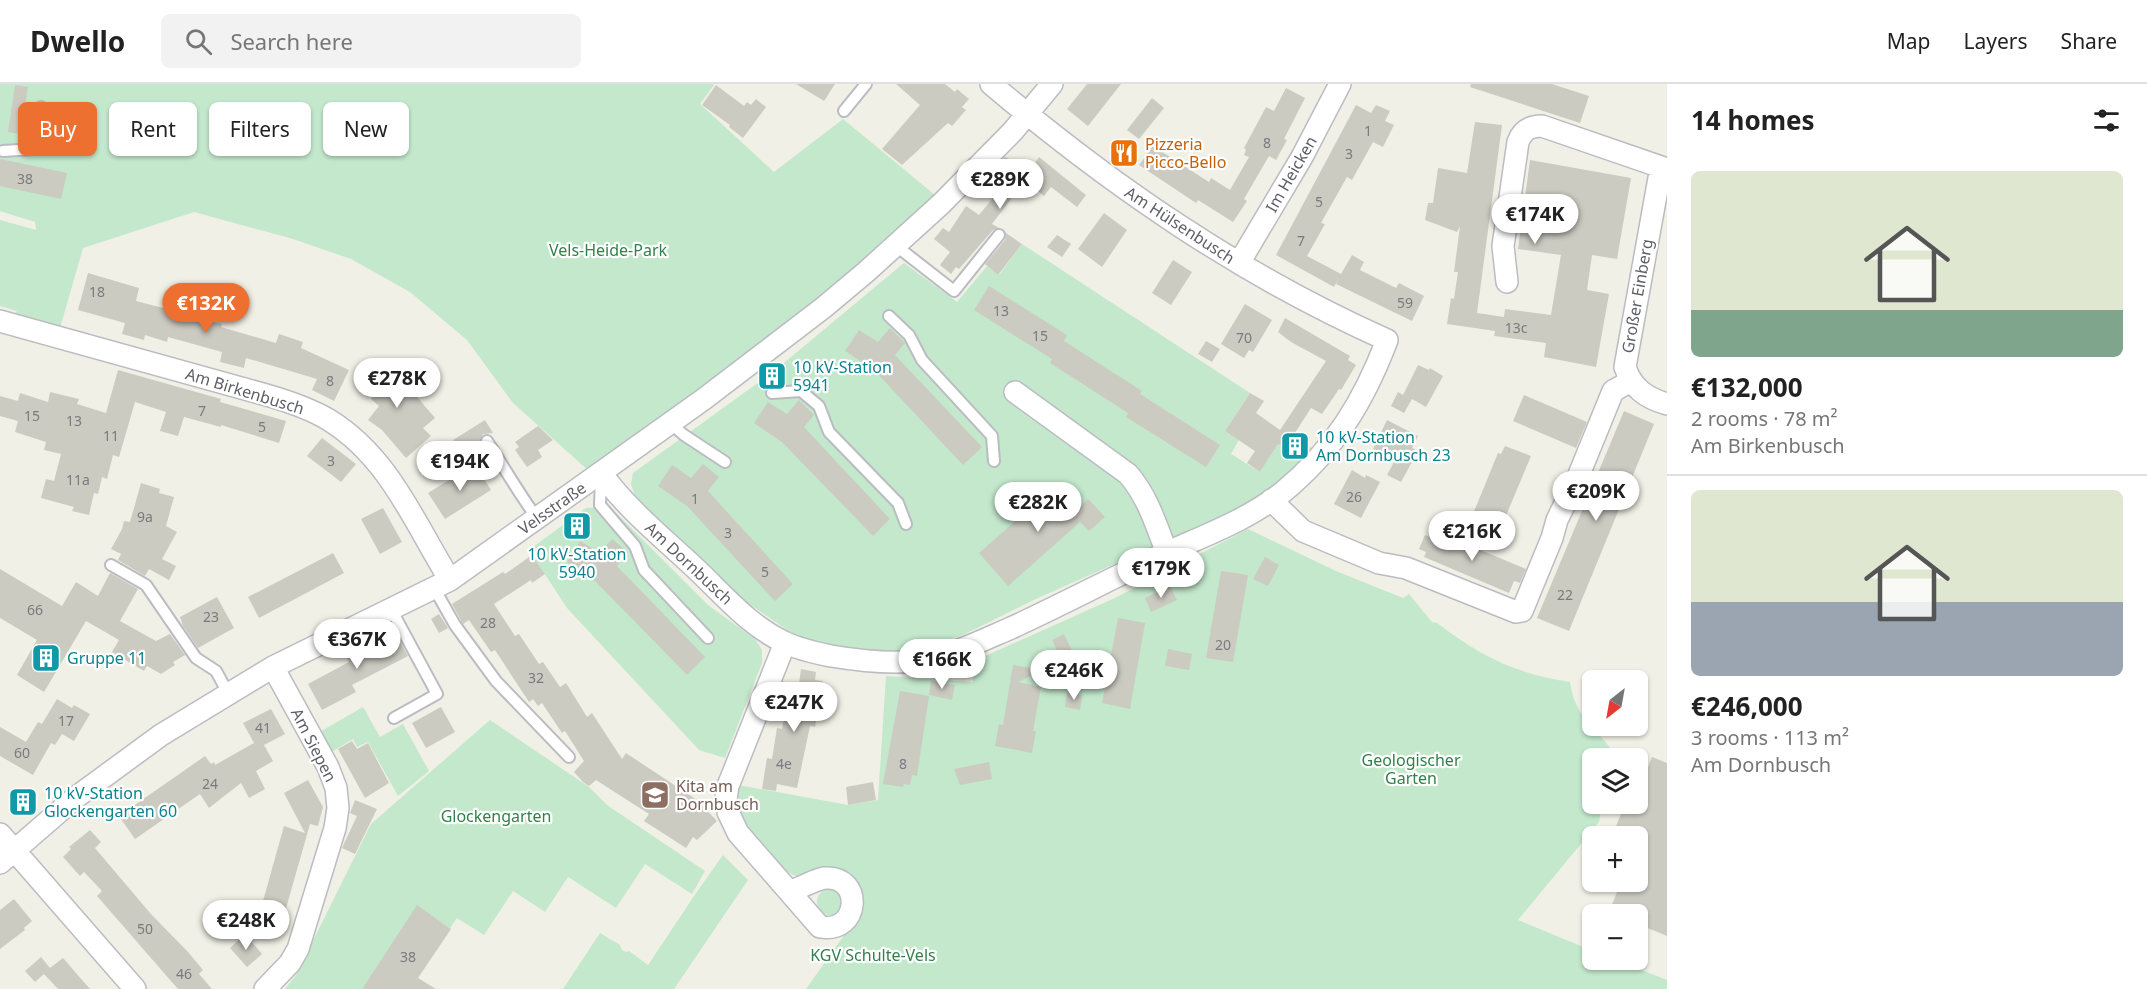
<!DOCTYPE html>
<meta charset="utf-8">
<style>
body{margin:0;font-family:"Noto Sans",sans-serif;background:#f2f2f2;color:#222;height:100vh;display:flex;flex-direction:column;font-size:22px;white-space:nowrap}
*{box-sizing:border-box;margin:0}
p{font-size:20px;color:#767676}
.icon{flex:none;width:33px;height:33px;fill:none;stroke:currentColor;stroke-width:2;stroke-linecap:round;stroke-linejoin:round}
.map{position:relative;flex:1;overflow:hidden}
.sheet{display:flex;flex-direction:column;background:#fff;width:480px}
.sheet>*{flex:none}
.banner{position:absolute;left:18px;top:18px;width:570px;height:54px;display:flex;gap:12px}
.needle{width:39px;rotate:211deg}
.buttons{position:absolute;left:1582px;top:586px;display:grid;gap:12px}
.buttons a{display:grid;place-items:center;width:66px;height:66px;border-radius:9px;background:#fff;box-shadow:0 2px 4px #0004;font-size:30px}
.price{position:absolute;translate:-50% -51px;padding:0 14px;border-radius:21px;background:#fff;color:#222;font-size:20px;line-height:39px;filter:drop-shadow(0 2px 3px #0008)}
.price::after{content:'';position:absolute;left:50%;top:36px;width:18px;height:14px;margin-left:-9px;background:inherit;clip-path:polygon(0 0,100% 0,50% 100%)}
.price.selected{background:#ed7030;color:#fff}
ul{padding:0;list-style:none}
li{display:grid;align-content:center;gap:12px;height:318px;padding:0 24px}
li+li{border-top:2px solid #e0e0e0}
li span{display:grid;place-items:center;height:186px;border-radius:9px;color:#555}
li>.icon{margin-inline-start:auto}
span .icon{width:108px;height:108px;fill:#fffc;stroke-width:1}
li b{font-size:26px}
h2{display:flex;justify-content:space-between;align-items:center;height:72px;padding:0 24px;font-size:26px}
.pill{padding:0 21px;border-radius:9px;background:#fff;box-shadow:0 2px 4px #0004;font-size:21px;line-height:54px}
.pill.selected{background:#ed7030;color:#fff}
header{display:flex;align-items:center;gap:36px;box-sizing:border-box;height:84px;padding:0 30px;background:#fff;border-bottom:2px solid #e0e0e0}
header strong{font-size:28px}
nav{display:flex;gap:33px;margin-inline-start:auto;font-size:21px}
.search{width:420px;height:54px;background:#f2f2f2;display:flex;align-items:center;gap:15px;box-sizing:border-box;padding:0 21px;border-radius:9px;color:#767676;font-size:22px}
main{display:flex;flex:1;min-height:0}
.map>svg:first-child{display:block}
.green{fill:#c3e8cc}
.building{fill:#cbcbc2}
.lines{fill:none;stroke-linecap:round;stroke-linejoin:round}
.service-casing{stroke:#bbbcc2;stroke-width:14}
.minor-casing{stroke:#bbbcc2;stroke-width:24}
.service{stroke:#fff;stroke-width:10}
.minor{stroke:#fff;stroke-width:21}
.labels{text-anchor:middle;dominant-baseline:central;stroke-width:4.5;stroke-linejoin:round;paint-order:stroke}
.number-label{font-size:14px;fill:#797a7e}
.food-label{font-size:16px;fill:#c56008;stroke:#fff;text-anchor:start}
.street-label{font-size:16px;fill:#5e5f67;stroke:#fff}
.park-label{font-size:16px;fill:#32814b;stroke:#fff}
.culture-label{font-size:16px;fill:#0d838f;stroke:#fff;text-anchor:start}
.education-label{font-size:16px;fill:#785e54;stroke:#fff;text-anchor:start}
</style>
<header>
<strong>Dwello</strong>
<div class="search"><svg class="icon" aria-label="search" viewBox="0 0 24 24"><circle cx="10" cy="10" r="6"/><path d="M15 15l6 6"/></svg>Search here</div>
<nav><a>Map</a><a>Layers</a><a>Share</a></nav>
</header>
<main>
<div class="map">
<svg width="1667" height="905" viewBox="0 0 1667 905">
<rect width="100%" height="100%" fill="#f0f0e6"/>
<path class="green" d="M0,0H713L714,1L700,20L774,88L843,35L935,111L852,186L766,255L589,387L513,319L467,256L410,208L351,175L293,155L194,128L83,164L60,244L13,231L17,227L0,222V136L36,146L35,138L0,127Z
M1022,160L1250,309L1225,347L1239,356L1231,370L1260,388L1286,347L1315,366L1274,404L1236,426L1038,514L963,551L909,568H862L819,560L790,548L748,519L668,448L635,412L631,400L633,389L773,288L904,179L957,218L987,182L999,191Z
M601,423L617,430L708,521L755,555L762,566V579L725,674L699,666L567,524L529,466L586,424Z
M1248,445L1336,487L1403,514L1409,510L1432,538L1437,539C1480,572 1516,590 1570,598C1575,634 1595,641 1612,667L1609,675H1593V720H1602L1599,738L1518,836L1593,867V876H1616L1667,896V905H806L864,823L860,808L793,791L781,784L739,737L735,707L738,701L848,721L878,716L886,592L973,598L974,577L1115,514Z
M363,623L380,653L403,640L429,687L398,712L368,658L357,663L353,655L330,669L318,649Z
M490,636L589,703L607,721L705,787L692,810L645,780L616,824L568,793L545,828L513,807L484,851L457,834L450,844L417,822L362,905H285L296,891L371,740Z
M723,771L748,796L674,905H563L600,849L620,861L622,866L626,868L629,867L648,881L694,812Z
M817 818a13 13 0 1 1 26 0a13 13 0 1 1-26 0Z"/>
<path class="building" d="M796,0H835L824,17Z
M896,0H945L955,8L957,5L969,15L962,23L966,26L952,42L948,39L902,81L882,65L920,21Z
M1087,0H1121L1088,42L1067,25Z
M1471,0H1552L1589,12L1580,39L1470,3Z
M15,1L28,3L21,50L8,48Z
M716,1L744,22L747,18L751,21L756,15L766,23L743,54L729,43L730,41L702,21Z
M1286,4L1305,14L1284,55L1287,56L1276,76L1269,72L1244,115L1247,117L1233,138L1198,116L1196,119L1139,81L1153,62L1209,98L1211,94L1230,106L1249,73L1244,71L1246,66L1244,64L1266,23L1274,27Z
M1152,14L1164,24L1139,55L1127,46Z
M1356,21L1371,29L1376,21L1390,27L1385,37L1394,41L1383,63L1373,58L1352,96L1347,93L1321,139L1325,140L1307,172L1341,190L1352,171L1364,178L1360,186L1396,204L1399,199L1424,212L1412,237L1336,200L1339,194L1334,203L1276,171Z
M1475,38L1502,41L1477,229L1504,233L1505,225L1551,231L1561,171L1518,165L1530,76L1631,94L1617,175L1592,171L1587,206L1609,210L1596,283L1544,273L1546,259L1494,252L1495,247L1447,240L1451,214L1454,215L1458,188H1454L1460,142L1457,148L1425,136L1428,119H1433L1438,84L1467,89Z
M1005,73L1030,86L1039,73L1086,111L1077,123L1051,103L1044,112L1025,97L992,140L999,144L993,146L959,185L956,183L951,190L940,181L950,168L934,155L943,144L949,148L966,122L979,131L997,109L993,107L1013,87L1001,78Z
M0,75L67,89L61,115L0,102Z
M1104,129L1127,146L1102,183L1078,165Z
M1006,149L1022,160L998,191L985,180L1005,156Z
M1057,151L1071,160L1062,173L1047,163Z
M1173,176L1192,188L1171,221L1152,209Z
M88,189L139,204L136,217L175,227L178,218L214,230L212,238L222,240L221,243L276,259L279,250L303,258L301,264L349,286L334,317L312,306L317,295L246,274L244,284L220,278L222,268L168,253L167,258L145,251L144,256L122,250L125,239L78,226Z
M989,202L1067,251L1064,257L1142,307L1140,310L1220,361L1206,383L1126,333L1128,329L1050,279L1052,275L974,226Z
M1245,220L1272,236L1253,268L1249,266L1244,274L1221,260Z
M1285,234L1350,272L1348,276L1356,281L1341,306L1339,305L1322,330L1311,324L1293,352L1304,360L1297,372L1278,360L1260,388L1247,379L1255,367L1225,347L1250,309L1264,317L1256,329L1280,346L1326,277L1291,258L1278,248Z
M890,244L905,259L895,271L982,363L963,381L874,286L845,267L859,246L878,258Z
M1206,257L1220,265L1212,278L1198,270Z
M379,275L408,297L406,300L435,334L423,344L431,352L406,374L382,346L368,336L379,322L371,315L372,313L358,303Z
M1418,281L1429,286L1430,284L1443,292L1426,323L1412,315L1404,329L1391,322L1398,308L1403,311Z
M118,286L221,315L220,318L286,337L279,359L221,341V343L184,333L178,352L160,347L166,328L135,318L119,373L113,371L107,395L102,393L98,410L94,409L89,431L72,427L74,423L41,414L46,395L54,397L61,370L44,366L46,358L15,348L18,337L0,332V312L18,317L20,309L48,318L50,308L79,315L77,320L106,329Z
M1524,311L1587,338L1576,364L1513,337Z
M799,316L814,331L804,343L890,435L873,452L783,359L754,339L768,318L787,330Z
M1624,327L1654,340L1569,547L1537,534Z
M485,336L493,349L483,350L480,358L462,369L453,356Z
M1387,336L1418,352L1412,364L1418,367L1401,398L1387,391L1395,376L1373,365Z
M538,342L553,356L538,366L542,373L527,383L515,366L519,363L515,358Z
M322,354L356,380L341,398L307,372Z
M1505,362L1531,372L1505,434L1503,433L1500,440L1473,430L1498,369L1501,370Z
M475,380L491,406L445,435L428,409Z
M703,380L719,393L708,407L793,500L775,517L687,422L658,402L672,381L691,394Z
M1352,386L1365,394L1366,391L1380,398L1361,434L1334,420Z
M141,399L160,405L159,409L174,413L166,442L177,448L162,475L176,482L169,496L149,485L145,492L118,476L121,470L111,465L122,445L124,437L130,438Z
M1059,399L1080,423L1088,415L1105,433L1089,447L1080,438L1008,502L979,469Z
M383,424L402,458L380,470L361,435Z
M1435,447L1526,485L1520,499L1514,497L1509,509L1424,473L1426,468L1419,465L1425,451L1432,454Z
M612,455L628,468L617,482L705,573L687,591L596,498L567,478L580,457L600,469Z
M333,469L344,489L259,534L248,513Z
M532,471L545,490L532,499L531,496L494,520L515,552L519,550L539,580L543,578L560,603L566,599L587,633L592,629L622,675L626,669L641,679L697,716L717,737L697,756L693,753L686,764L644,737L649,730L596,696L589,702L583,698L574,688L584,677L565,647L562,649L542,619L538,622L533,615L529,618L495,566L491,568L469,536L463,540L452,520L503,488L505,490Z
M1265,473L1279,481L1268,502L1253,495Z
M0,485L62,522L76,498L98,512L110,489L138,505L120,537L156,557L170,550L185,571L173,578L175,581L161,590L147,582L144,587L112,568L119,556L86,537L44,608L17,591L37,556L0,534Z
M1221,487L1248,491L1233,578L1206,574Z
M1170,502L1177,516L1151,528L1145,514Z
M217,513L234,544L198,564L183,542L180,533Z
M439,530L448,544L439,549L431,535Z
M1118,534L1145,539L1130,625L1102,619Z
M394,547L408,572L352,601L356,608L322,626L308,600L349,578L346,572Z
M1064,550L1074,571L1062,577L1052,556Z
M1168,565L1192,570L1189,586L1165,582Z
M1013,581L1043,586L1018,598L1041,603L1033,647H1036L1032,669L995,662L999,640L1003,641Z
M801,585L816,588L815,596L823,597L815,643L810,642L797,704L777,700L776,707L762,705L767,674L772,675L777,644L782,645L791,599L799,600Z
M931,597L955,601L952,616L929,611Z
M900,607L929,612L917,692L912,691L910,701L904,700L903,703L883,700Z
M1067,608L1082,611L1080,626L1065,623Z
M57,615L72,624L74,621L90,630L74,657L62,650L55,661L51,659L33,691L0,672V643L26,658L38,638L42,640Z
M441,623L455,648L426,664L412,639Z
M271,625L285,650L264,661L273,677L256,687L265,705L249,714L241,699L209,724L200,710L135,755L119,732L205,672L211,680L214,678L215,681L254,659L243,639Z
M352,657L357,665L368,659L389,699L365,714L338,665Z
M1652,673L1667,679V852L1638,840V831H1617L1609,828L1621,798H1638V751L1616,742L1625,720H1638V709Z
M989,678L992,695L960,701L954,685Z
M308,696L323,723L318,742L310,740L281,842L258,835L284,742L305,749L284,709Z
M873,698L876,716L848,721L846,703Z
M355,716L377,725L355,770L342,764L357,732L350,729Z
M90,746L101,758L95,764L150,829L188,868L203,886L199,890L212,905H178L97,812L102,807L84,788L80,792L63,773L71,765L69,763Z
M14,815L32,837L24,844L25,846L0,865V826Z
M417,821L451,845L418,894L436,905H362Z
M245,850L262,870L247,883L230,864Z
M41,873L50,884L63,874L90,905H58L44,890L35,898L25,887Z"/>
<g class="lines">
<g class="service-casing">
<path id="service" d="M844,27L866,0
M3,67L34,65L41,23
M895,161L954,207L999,151
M889,232L909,251L922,276L992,352L994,377
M772,309L801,307L819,322L829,348L898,419L906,440
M670,339L684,351L725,378
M487,357C504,383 519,410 537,434
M601,393L600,421L635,462L644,486L708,554
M111,481L146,501L196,574L216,587L228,609
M434,504L455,541L496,597L569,673
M391,525L437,610L394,634"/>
</g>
<g class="minor-casing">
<path id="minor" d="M1661,83L1625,283C1632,304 1646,314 1667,320
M1239,179L1302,73L1340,0
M1507,198L1503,162L1518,58C1522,47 1529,42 1542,42L1667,85
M0,237L270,312C290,318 311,325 329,336C389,373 414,438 450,496
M1015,308L1128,390C1148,413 1156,441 1167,469
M601,389C627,425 662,453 694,483C722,509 749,542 784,558C798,565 816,569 831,572C861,577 894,581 924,576C955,570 983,556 1011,544C1061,521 1108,496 1157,473C1200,453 1245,438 1283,408C1334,366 1364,317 1387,256C1241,191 1112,102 991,0
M1271,416L1303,447L1379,479L1406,484L1516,528L1522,527L1552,454L1557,436L1578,393L1613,307L1631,297
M785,559L728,702L726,715L728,728L738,749L820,843C861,850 863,791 825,794C816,795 800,804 790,808
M0,750L135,905
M0,779L75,714L161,651L273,583L450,496L704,315L823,224L866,188L941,120L1013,47L1052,0
M265,905L290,879L298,865L335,744L338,724L336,704L328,683L273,583"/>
</g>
<use href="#service" class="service"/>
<use href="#minor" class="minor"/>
</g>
<defs>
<g id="restaurant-square" transform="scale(1.5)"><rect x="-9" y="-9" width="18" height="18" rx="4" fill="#e8710a" stroke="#fff"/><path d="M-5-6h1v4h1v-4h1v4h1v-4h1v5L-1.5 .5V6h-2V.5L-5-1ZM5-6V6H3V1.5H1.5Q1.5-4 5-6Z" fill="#fff"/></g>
<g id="building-square" transform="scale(1.5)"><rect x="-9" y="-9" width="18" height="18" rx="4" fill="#0f9aa8" stroke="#fff"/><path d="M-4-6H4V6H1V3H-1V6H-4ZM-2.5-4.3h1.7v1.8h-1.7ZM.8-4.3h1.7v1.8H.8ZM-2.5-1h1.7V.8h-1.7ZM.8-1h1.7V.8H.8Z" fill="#fff"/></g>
<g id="school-square" transform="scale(1.5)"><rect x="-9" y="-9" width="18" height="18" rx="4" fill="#8d6e63" stroke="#fff"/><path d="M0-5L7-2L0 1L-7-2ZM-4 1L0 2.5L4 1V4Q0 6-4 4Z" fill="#fff"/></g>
</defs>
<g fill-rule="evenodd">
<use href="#restaurant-square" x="1124" y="69"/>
<use href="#building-square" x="772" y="292"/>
<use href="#building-square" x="1295" y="362"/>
<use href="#building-square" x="577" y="442"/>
<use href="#building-square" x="46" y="574"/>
<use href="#school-square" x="655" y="711"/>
<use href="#building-square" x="23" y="718"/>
</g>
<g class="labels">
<g class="number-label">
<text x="1368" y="46">1</text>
<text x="1267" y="58">8</text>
<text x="1349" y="69">3</text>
<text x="25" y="94">38</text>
<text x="1319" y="117">5</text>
<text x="1301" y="156">7</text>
<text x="97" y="207">18</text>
<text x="1405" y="218">59</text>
<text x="1001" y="226">13</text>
<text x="1516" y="243">13c</text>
<text x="1040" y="251">15</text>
<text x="1244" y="253">70</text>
<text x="330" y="296">8</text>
<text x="202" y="326">7</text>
<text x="32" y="331">15</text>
<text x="74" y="336">13</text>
<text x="262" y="342">5</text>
<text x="111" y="351">11</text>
<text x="331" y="376">3</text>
<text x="78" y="395">11a</text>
<text x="1354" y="412">26</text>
<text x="695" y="414">1</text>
<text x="145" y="432">9a</text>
<text x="728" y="448">3</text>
<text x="765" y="487">5</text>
<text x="1565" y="510">22</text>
<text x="35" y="525">66</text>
<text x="211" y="532">23</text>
<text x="488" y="538">28</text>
<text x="1223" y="560">20</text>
<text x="536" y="593">32</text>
<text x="66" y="636">17</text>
<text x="263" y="643">41</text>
<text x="22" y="668">60</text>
<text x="784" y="679">4e</text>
<text x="903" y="679">8</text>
<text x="210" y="699">24</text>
<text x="145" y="844">50</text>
<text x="408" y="872">38</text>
<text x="184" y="889">46</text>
</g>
<g class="food-label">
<text x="1145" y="60">Pizzeria<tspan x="1145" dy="18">Picco-Bello</tspan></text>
</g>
<g class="street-label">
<text transform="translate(1291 90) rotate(-60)">Im Heicken</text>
<text transform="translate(1180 141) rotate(33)">Am Hülsenbusch</text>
<text transform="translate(1637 212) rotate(-80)">Großer Einberg</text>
<text transform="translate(245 307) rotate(17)">Am Birkenbusch</text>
<text transform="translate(552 424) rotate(-35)">Velsstraße</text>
<text transform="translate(689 479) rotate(43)">Am Dornbusch</text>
<text transform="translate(314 661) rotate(63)">Am Siepen</text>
</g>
<g class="park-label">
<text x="608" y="166">Vels-Heide-Park</text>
<text x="1411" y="676">Geologischer<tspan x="1411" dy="18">Garten</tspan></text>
<text x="496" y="732">Glockengarten</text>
<text x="873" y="871">KGV Schulte-Vels</text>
</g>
<g class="culture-label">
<text x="793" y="283">10 kV-Station<tspan x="793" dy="18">5941</tspan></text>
<text x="1316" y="353">10 kV-Station<tspan x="1316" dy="18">Am Dornbusch 23</tspan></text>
<text x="577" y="470" text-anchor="middle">10 kV-Station<tspan x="577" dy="18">5940</tspan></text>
<text x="67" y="574">Gruppe 11</text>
<text x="44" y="709">10 kV-Station<tspan x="44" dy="18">Glockengarten 60</tspan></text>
</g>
<g class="education-label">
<text x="676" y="702">Kita am<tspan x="676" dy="18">Dornbusch</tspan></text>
</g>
</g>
</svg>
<div class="buttons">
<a><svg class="needle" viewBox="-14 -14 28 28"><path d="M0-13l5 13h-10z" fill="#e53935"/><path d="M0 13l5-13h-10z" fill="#767676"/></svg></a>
<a><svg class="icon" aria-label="layers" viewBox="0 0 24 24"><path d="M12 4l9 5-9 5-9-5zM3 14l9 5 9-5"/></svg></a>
<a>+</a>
<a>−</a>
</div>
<b class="price" style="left:1000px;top:126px">€289K</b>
<b class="price" style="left:1535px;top:161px">€174K</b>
<b class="price selected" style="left:206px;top:250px">€132K</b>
<b class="price" style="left:397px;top:325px">€278K</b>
<b class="price" style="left:460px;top:408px">€194K</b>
<b class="price" style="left:1596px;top:438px">€209K</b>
<b class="price" style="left:1038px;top:449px">€282K</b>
<b class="price" style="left:1472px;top:478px">€216K</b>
<b class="price" style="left:1161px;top:515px">€179K</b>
<b class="price" style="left:357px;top:586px">€367K</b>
<b class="price" style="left:942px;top:606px">€166K</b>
<b class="price" style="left:1074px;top:617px">€246K</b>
<b class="price" style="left:794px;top:649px">€247K</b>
<b class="price" style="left:246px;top:867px">€248K</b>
<div class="banner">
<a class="pill selected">Buy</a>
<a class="pill">Rent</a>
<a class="pill">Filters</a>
<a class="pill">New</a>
</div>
</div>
<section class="sheet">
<h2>14 homes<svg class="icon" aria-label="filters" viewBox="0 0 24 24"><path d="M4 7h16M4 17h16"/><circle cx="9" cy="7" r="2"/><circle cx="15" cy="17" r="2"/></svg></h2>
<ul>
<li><span style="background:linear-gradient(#dfe7d0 75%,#7fa58c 0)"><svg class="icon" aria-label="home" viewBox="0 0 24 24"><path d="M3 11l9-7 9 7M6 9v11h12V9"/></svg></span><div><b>€132,000</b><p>2 rooms · 78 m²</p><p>Am Birkenbusch</p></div></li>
<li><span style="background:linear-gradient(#dfe7d0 60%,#9aa5b1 0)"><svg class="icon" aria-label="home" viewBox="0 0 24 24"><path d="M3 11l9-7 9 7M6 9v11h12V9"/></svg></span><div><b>€246,000</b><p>3 rooms · 113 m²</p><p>Am Dornbusch</p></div></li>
</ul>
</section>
</main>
